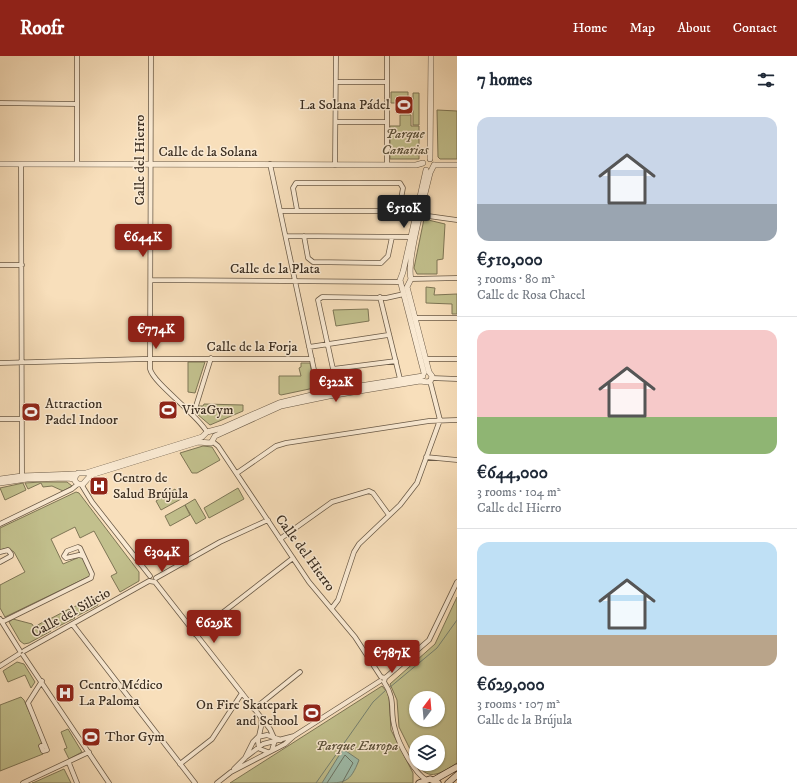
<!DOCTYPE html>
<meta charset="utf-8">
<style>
body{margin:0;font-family:"IM FELL DW Pica",serif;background:#f2f2f3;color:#1f2937;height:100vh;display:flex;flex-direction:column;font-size:15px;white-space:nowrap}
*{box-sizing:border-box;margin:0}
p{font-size:13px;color:#747a83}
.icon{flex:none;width:22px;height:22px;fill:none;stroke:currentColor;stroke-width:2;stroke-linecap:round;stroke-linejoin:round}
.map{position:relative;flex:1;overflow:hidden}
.sheet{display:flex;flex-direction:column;background:#fff;width:340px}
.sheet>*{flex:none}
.needle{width:26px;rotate:16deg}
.tools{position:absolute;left:409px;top:635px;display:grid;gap:8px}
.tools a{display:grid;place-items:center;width:36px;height:36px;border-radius:50%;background:#fff;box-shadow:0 1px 3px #0004;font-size:20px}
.price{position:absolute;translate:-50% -34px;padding:0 9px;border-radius:4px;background:#8f2418;color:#fff;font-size:13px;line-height:26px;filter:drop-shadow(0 1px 2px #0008)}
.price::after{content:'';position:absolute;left:50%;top:24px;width:12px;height:9px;margin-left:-6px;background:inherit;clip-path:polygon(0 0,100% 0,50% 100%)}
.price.on{background:#222;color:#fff}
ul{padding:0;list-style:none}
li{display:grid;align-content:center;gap:8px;height:212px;padding:0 20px}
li+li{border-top:1px solid #e0e1e3}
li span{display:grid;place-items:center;height:124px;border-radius:12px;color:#555}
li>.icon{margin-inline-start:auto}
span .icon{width:72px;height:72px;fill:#fffc;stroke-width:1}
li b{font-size:17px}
h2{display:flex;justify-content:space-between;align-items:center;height:48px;padding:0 20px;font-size:17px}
header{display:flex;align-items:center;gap:24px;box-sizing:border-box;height:56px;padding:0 20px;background:#8f2418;color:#fff}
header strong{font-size:19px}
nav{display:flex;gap:22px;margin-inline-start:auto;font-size:14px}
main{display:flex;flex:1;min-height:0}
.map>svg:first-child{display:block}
.green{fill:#c2c08d;stroke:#7e7656;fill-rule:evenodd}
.water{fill:#9fbdab;stroke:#778373}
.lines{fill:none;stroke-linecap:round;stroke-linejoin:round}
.shore{stroke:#6c7566;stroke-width:1}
.stream{stroke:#778373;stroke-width:1}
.minor-casing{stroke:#6a5a47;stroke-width:5.5}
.tertiary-casing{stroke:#6a5a47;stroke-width:6}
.secondary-casing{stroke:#3a2d20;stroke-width:7}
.minor{stroke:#faead3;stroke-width:4}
.tertiary{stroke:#faead3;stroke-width:5}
.secondary{stroke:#faead3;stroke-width:5.5}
.labels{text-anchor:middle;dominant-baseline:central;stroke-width:3;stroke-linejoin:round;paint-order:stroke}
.poi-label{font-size:14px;fill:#3a2d20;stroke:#faead3;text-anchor:start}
.park-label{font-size:14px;font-style:italic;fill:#5c523b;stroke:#faead3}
.street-label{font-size:14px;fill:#3a2d20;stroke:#faead3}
</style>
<header>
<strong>Roofr</strong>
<nav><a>Home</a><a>Map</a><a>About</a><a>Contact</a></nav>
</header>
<main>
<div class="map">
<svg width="457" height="727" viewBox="0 0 457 727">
<rect width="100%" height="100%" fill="#f8dfbb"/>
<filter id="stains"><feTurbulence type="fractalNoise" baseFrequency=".005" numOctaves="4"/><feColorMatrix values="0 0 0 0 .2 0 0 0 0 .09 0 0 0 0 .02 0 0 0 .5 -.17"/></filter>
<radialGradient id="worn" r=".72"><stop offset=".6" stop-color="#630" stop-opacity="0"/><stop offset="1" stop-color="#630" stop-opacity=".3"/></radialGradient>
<path class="green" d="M391,36H408V47H391Z
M413,37H419V69H413Z
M437,54L457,55V103H440L438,101Z
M400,59H411V70H419V103H390V70H400Z
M424,163L445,168L443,203L437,204V218H417L414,212Z
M426,231L435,232L434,239L457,238V258H452V248L426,247Z
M368,253L369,265L336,270L333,254Z
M188,306H205L195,337L188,336Z
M301,307H310L314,332L281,339L279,338V320H301L299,312L301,311Z
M204,348L243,349V355L210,369L197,358L198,350H203Z
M203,390L212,391L220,404L197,417H192L180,397Z
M41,426H67L72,430L63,435L52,430L43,431L41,427L28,433L25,427Z
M23,427L26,434L5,444L0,432Z
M238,432L244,443L209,462L204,452Z
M175,433L181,443L161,454L156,445Z
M76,436L79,437L139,516V525L120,536L111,520L117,517L94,475L80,482L75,471L51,483L63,508L82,500L91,517L90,520L5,561L0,552V529L25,516L14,496L8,492L0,494V472Z
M195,443L206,462L196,468L185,449Z
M185,449L190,459L170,470L165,460Z
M94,541L98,549L77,560L72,552Z
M457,541V707C443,716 428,727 418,708H438V686H416V705L399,671L397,644L390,628L435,588ZM416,642H438V664H416Z
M69,553L75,562L53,573L48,564Z
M13,563L32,568L34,571L45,565L51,575L29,587L24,588L20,585L9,566Z
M17,606L24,608L35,626L31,632L25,619L8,626L3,615Z
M382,630L387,636L389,642L391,674L413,717V727H230Z
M21,641L24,644L43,687L39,689L43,698L0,715V649Z
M68,673L82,696L69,703L64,693L67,692L61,676Z
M64,713L71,727H32L35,726Z"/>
<path class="water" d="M343,693L359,704C350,727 345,727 322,727Z"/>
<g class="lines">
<path class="shore" d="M327,727L345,699L353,707L342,727"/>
<path class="stream" d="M389,632L437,592L457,564
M316,727L373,646L386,634"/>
<g class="minor-casing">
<path id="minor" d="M151,0L150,313C154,328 196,357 207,376
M336,26H386
M0,47L77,48
M336,66H386
M21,108L22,420
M77,108V0
M270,108L319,337
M335,109L336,0
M387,109V0
M297,154L293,132L296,127H400L403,132L399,154
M280,155H417
M421,159L457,164
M286,180L411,181
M304,180L308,202L313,206L381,207L388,200L392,181
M0,209H22
M411,223L457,222
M151,224L400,226
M380,241L400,323
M415,262H457
M309,291L388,279
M426,303H457
M396,305L333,313L318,244L322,241L386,242L404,238
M0,307L143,303H312
M432,322L457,323
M192,357L196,350L211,302
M0,363H21
M213,386L218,390L309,526L355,581L381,621L385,622L384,626
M426,401L457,404
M237,417L276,390L286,387L429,365L457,364
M81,428L92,446L150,520
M0,468L72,433L78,428
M280,483L332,446L369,435L373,437L389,459
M0,496L8,494L11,498V500L0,506
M156,522L220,486L268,464
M155,526L270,673L275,684L272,694
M332,552L338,544L354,496L359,488L400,449L417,427L440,364L430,325
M0,563L20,595
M2,566L91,522L92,518L80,492L78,491L67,495L64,500L66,502L79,499L83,500
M73,569L195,727
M195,578L293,502
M24,595L149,525L155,526
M23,599L109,727
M0,610L19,598
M385,622L429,584L457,526
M42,625L28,647L45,689
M384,626C397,645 389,654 395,673C398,687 414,716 425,723
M254,653L300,616
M261,661C264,674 254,683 260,693L268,696
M45,689L47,694L43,695L41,690Z
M246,701L263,688L294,680
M69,707L77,727
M180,708L212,683L242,637
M234,713L245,702L253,686L258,681L267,679L281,684
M23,727L89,696
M217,727L231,716L285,688L294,680L380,625"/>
</g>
<g class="tertiary-casing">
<path id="tertiary" d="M430,103L431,0
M0,108L416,109L423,107
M434,109H457
M424,317L400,224L403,216L426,114
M215,380L211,387L198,386L91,419L83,428H78L75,425V421L78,417H86L202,381L207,376L222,372L279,347L328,335L423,320
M215,380L281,350L329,340L420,325L428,326L431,324L432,320L429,316L407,231L411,223C406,206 425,139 430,117L434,109
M0,423L22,420L76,418
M0,427L27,423L68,422L74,423"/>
</g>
<g class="secondary-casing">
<path id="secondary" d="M434,724L457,711
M419,727L430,723L438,727
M448,727L457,719"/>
</g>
<use href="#minor" class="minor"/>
<use href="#tertiary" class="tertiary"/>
<use href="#secondary" class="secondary"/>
</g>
<defs>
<g id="stadium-square" transform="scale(1)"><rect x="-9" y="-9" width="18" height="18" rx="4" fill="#8f2418" stroke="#faead3"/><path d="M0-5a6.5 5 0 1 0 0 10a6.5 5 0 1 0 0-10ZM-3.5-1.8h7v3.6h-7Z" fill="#fff"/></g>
<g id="hospital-square" transform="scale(1)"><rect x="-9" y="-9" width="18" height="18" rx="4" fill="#8f2418" stroke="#faead3"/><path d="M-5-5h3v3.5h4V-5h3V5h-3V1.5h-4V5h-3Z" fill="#fff"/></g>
</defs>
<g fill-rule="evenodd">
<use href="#stadium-square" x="404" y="49"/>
<use href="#stadium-square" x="168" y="354"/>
<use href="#stadium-square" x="31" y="356"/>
<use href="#hospital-square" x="99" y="430"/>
<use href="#hospital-square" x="65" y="637"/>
<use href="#stadium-square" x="312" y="657"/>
<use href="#stadium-square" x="91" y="681"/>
</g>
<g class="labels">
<g class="poi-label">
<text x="390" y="49" text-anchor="end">La Solana Pádel</text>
<text x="45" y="348">Attraction<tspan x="45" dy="16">Padel Indoor</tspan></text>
<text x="182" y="354">VivaGym</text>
<text x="113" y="422">Centro de<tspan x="113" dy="16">Salud Brújula</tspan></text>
<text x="79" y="629">Centro Médico<tspan x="79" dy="16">La Paloma</tspan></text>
<text x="298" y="649" text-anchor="end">On Fire Skatepark<tspan x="298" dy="16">and School</tspan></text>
<text x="105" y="681">Thor Gym</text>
</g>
<g class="park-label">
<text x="405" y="78">Parque<tspan x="405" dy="16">Canarias</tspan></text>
<text x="357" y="690">Parque Europa</text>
</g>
<g class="street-label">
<text x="208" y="96">Calle de la Solana</text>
<text transform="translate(140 104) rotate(-90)">Calle del Hierro</text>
<text x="275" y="213">Calle de la Plata</text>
<text x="252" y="291">Calle de la Forja</text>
<text transform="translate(305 497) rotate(54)">Calle del Hierro</text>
<text transform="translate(71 557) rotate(-29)">Calle del Silicio</text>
</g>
</g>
<rect width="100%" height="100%" filter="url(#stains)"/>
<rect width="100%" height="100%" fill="url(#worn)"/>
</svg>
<div class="tools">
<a><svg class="needle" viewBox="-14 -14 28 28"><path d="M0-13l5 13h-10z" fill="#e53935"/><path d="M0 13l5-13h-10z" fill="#747a83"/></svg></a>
<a><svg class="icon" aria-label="layers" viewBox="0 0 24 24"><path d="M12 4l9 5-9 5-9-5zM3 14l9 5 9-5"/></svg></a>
</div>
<b class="price on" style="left:404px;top:173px">€510K</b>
<b class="price" style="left:143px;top:202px">€644K</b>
<b class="price" style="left:156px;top:294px">€774K</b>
<b class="price" style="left:336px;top:347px">€322K</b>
<b class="price" style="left:162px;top:517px">€304K</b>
<b class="price" style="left:214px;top:588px">€629K</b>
<b class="price" style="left:392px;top:618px">€787K</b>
</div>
<section class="sheet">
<h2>7 homes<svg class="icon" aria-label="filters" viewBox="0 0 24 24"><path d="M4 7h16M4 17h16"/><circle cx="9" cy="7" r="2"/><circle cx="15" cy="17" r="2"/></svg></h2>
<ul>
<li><span style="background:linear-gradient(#c9d6e8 70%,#9aa5b1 0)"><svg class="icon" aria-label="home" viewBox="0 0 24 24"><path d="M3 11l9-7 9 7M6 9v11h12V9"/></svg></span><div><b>€510,000</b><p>3 rooms · 80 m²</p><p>Calle de Rosa Chacel</p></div></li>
<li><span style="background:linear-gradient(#f6c9c9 70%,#8fb573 0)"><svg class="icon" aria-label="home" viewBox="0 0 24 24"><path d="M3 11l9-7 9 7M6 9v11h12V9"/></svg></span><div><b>€644,000</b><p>3 rooms · 104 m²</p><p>Calle del Hierro</p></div></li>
<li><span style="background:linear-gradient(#bfe0f5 75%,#b9a48a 0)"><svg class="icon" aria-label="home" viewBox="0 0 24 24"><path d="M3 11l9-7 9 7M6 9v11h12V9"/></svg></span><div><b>€629,000</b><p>3 rooms · 107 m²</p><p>Calle de la Brújula</p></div></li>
</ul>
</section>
</main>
